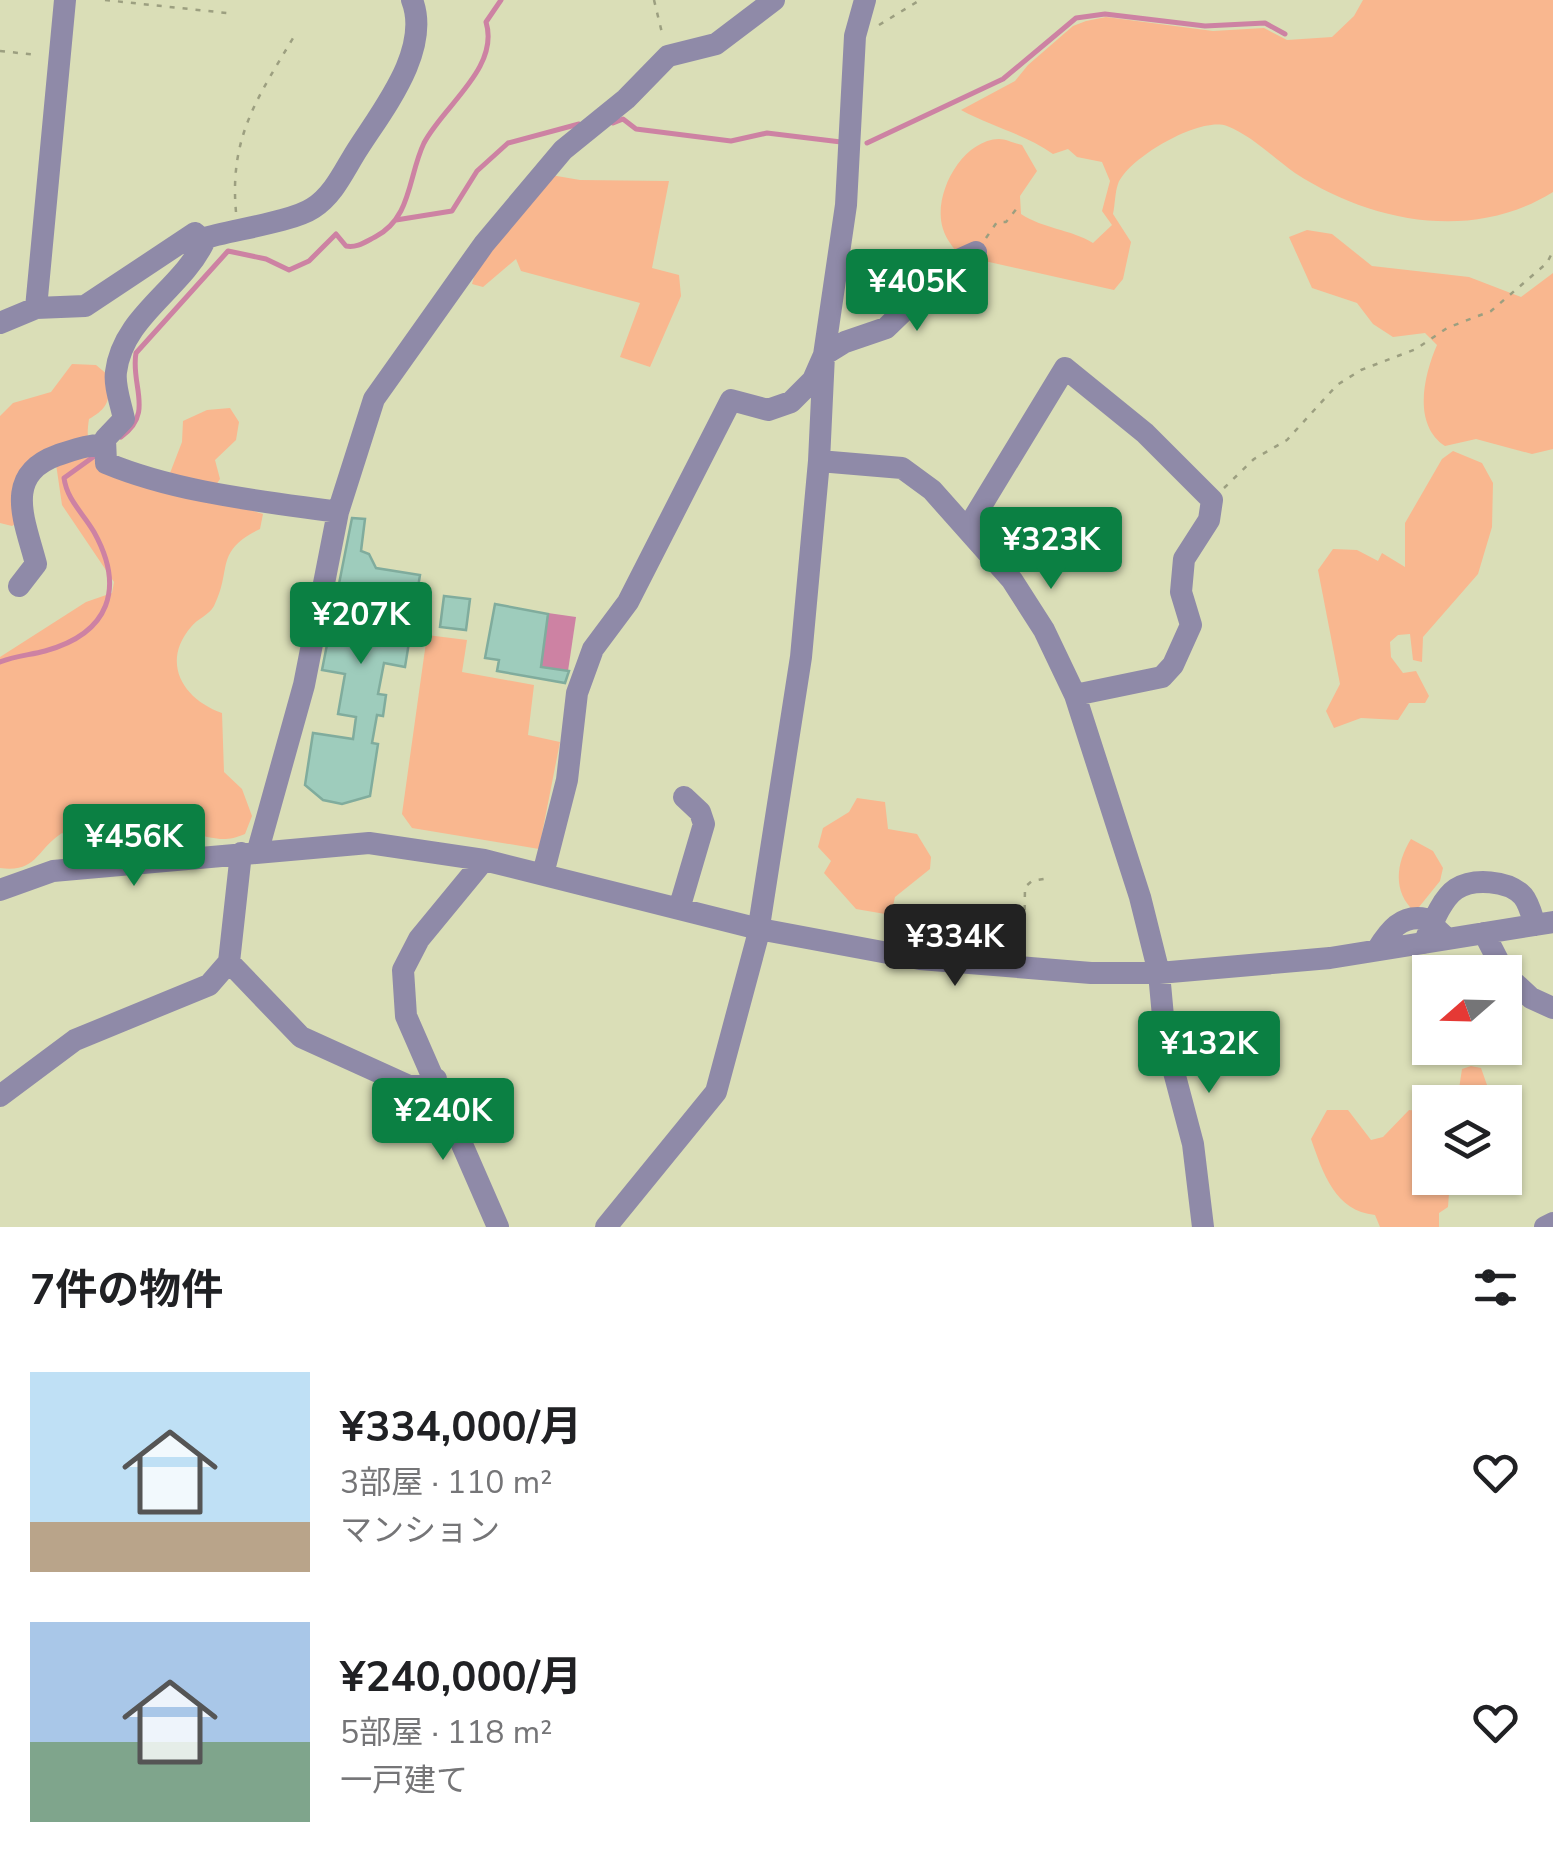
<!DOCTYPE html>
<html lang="ja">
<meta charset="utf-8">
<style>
body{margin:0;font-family:"Nunito Sans","Noto Sans JP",sans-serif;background:#f6f6f6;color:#202124;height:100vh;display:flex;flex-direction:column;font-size:38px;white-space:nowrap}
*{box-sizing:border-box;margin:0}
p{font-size:32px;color:#757577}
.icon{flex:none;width:55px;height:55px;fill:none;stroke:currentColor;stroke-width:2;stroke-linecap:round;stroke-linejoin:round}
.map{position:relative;height:1227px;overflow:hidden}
.drawer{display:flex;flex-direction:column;background:#fff;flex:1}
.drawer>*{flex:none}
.needle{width:65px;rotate:250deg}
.controls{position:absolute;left:1412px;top:955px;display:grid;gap:20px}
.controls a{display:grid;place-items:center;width:110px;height:110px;border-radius:0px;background:#fff;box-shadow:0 2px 8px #0004;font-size:50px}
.price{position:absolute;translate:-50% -85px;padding:0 22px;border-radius:10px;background:#0b8043;color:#fff;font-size:32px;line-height:65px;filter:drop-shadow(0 2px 5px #0008)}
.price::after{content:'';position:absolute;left:50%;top:60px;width:30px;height:22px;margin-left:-15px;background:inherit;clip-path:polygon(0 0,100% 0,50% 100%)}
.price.selected{background:#222;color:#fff}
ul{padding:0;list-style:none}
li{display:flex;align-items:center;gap:30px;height:250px;padding:0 30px}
li span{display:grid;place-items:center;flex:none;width:280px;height:200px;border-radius:0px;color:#555}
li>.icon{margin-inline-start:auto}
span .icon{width:120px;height:120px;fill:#fffc;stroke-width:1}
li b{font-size:42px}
h2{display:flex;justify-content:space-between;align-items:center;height:120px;padding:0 30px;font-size:42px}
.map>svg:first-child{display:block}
.green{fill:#f9b78f}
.water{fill:#cd82a3}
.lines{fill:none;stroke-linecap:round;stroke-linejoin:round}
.stream{stroke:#cd82a3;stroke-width:5}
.building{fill:#9eccbc;stroke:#80ac9d;stroke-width:2.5}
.path{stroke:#9c9f80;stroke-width:2.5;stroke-dasharray:5 8;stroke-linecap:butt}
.minor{stroke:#8f8aa8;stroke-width:22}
</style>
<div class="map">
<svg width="1553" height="1227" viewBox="0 0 1553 1227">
<rect width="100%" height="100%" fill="#dadeb7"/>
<path class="green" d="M1363,0H1553V192C1473,242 1372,223 1295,173C1272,157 1254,137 1227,126C1200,116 1128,158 1118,184C1115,192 1115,205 1113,214L1131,242L1123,279L1114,290L989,262H966C957,252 947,242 943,229C932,196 961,140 999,139C1006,139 1016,144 1022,145L1037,171L1020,196L1021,214C1044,229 1070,229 1093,243L1112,225L1102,211L1110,181L1102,162L1077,157L1068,149L1053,154C1025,134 992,127 961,110L1015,81L1028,65L1073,26L1086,21L1106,17L1213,31L1264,28L1287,40L1332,37L1354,16Z
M551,175L580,180L669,181L652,268L679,275L681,296L650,367L620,357L640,303L521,271L516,259L483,287L472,284L476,270Z
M1307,230L1332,234L1372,266L1469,277L1521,297L1553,273V449L1532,454L1476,439L1445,446C1412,424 1424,375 1437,345L1425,333L1393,337L1373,324L1357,303L1312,288L1289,237Z
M72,364L96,365L108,375C111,398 109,408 89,419C86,438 88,449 98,465L165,486L182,442L183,421L207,410L230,408L239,422L236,440L215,460L220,479L208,497L263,514L260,529C213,552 233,569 214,606C209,615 197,619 191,627C160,663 184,700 222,713L224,772L242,789L252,816L245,834C224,843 215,838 194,834C180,832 166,840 153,846L144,833L132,827L113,849L93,852L62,833C36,850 37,873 0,868V657L86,602L112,593L114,582L62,505L55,457L37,460L29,515L12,526L0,523V416L13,403L51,392Z
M1453,451L1482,463L1493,483L1492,527L1478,574L1423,637L1422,662L1413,660L1410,634L1398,635L1390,642L1391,657L1403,673L1416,671L1429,696L1425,703H1409L1398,720L1361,718L1334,728L1326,711L1340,684L1318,570L1333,549L1357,550L1378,561L1382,553L1405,567V523L1442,459Z
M427,635L467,640L462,672L534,685L528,735L560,742L539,849L412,828L402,814Z
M857,798L885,802L888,829L917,834L931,857L930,869L895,897L891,915L856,909L824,873L831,861L818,847L823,828L849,812Z
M1411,839L1433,851L1443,868L1440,881L1415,912C1392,892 1396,863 1411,839Z
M1471,1066L1481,1068L1493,1102H1457L1462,1069Z
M1327,1110H1348L1371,1140L1383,1137L1409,1110L1428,1112L1430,1178H1497L1508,1191L1505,1195L1470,1188L1449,1193L1448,1207L1439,1213V1227H1380L1375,1215C1335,1211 1323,1173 1311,1139Z"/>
<path class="water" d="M548,613L576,617L568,671L541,667Z"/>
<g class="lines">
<path class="stream" d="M613,123L623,119L636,129L731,141L767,133L841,142
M867,143L1003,79L1076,18L1105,14L1205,26L1265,23L1285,34
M396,220L452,211L477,171L508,143L579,124
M121,437C155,413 130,385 136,353L228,251L266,259L289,270L309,261L336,234L346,246C357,248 365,242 375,237C412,218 408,176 424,143C443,106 500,68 486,22L501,0
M0,662C15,656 30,655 45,651C110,633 125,588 94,532C83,513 67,500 64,478L96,455"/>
</g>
<path class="building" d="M352,518L365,519L361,551L369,554L376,568L420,575L405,667L384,663L378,694L386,695L383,716L377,715L372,743L378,744L370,796L342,804L323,800L305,785L313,733L353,739L356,717L338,714L345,674L322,670Z
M444,596L470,599L466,630L440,627Z
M495,604L548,614L541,667L569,671L565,683L497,671L499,660L485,658Z"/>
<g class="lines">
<path class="path" d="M105,0L227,13
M654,0L663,37
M879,25L920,0
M0,51L38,55
M236,212C229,135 259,96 296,33
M986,238L997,222H1006L1018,207
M1224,488L1254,459L1287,440L1337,385L1361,370L1416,349L1447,328L1491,311L1547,263L1553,251
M1024,949L1025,887L1032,881L1049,878"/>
<path class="minor" d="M65,0L36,308L85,306L195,233L204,242C181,290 123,316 116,372C114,386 121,404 124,419L105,439L106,463C178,493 262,501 338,512
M202,239C231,230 292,222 313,208C335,194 345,168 359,147C384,108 431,49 412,0
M0,323L36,308
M819,461L902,468L932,490L1012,580L1044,630L1075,695L1140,897L1159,973L1165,1038L1193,1144L1203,1227
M967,529L1065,368L1145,433L1212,500L1209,520L1184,559L1181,592L1191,625L1173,665L1162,677L1075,695
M19,586L36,564C25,521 2,475 58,455C74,450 89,444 105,445
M258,850L304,685L338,512L374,399L484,244L563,150L626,99L668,56L716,44L774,0
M484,860L419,939L403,970L406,1016L498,1227
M543,874L567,780L577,693L593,649L628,602L731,400L768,410L791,402L813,380L824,355L845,342L886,328L917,298L936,270L976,252
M0,890L53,871L369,843L484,860L759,929L920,959L1091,973H1159L1330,958L1553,922
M679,909L704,824L700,812L684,797
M1484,933L1504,972
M1424,943C1431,927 1441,899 1456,889C1473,878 1508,880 1523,896C1529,903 1532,916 1535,925
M1377,950C1389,931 1401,914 1426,919L1443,935
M229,962L301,1037L409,1086H423L436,1079
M1505,974L1531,998L1553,1008
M0,1096L75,1040L209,985L229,962L241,853
M606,1227L716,1092L757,939L801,657L819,461L824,355L846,205L855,36L865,0
M1545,1227L1553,1223"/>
</g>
</svg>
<div class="controls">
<a><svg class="needle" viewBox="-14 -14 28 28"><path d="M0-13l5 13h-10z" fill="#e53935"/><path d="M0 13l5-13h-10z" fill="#757577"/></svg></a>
<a><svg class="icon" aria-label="layers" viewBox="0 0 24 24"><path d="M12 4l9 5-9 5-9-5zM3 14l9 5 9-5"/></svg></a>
</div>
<b class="price" style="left:917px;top:334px">¥405K</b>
<b class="price" style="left:1051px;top:592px">¥323K</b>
<b class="price" style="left:361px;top:667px">¥207K</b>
<b class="price" style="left:134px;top:889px">¥456K</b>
<b class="price selected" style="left:955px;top:989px">¥334K</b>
<b class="price" style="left:1209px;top:1096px">¥132K</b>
<b class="price" style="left:443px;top:1163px">¥240K</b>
</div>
<section class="drawer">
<h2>7件の物件<svg class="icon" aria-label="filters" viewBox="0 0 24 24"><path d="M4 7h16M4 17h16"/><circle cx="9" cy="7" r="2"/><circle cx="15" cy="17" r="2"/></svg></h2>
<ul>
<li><span style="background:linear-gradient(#bfe0f5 75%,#b9a48a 0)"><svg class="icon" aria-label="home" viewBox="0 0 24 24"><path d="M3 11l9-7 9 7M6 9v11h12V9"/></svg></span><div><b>¥334,000/月</b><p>3部屋 · 110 m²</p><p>マンション</p></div><svg class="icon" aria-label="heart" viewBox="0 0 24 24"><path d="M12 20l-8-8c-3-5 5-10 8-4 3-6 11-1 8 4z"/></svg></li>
<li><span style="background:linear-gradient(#a9c7e8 60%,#7fa58c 0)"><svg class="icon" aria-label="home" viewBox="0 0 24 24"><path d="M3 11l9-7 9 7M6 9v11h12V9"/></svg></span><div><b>¥240,000/月</b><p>5部屋 · 118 m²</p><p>一戸建て</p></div><svg class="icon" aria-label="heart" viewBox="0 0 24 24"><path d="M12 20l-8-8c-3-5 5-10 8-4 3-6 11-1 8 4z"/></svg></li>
</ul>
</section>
